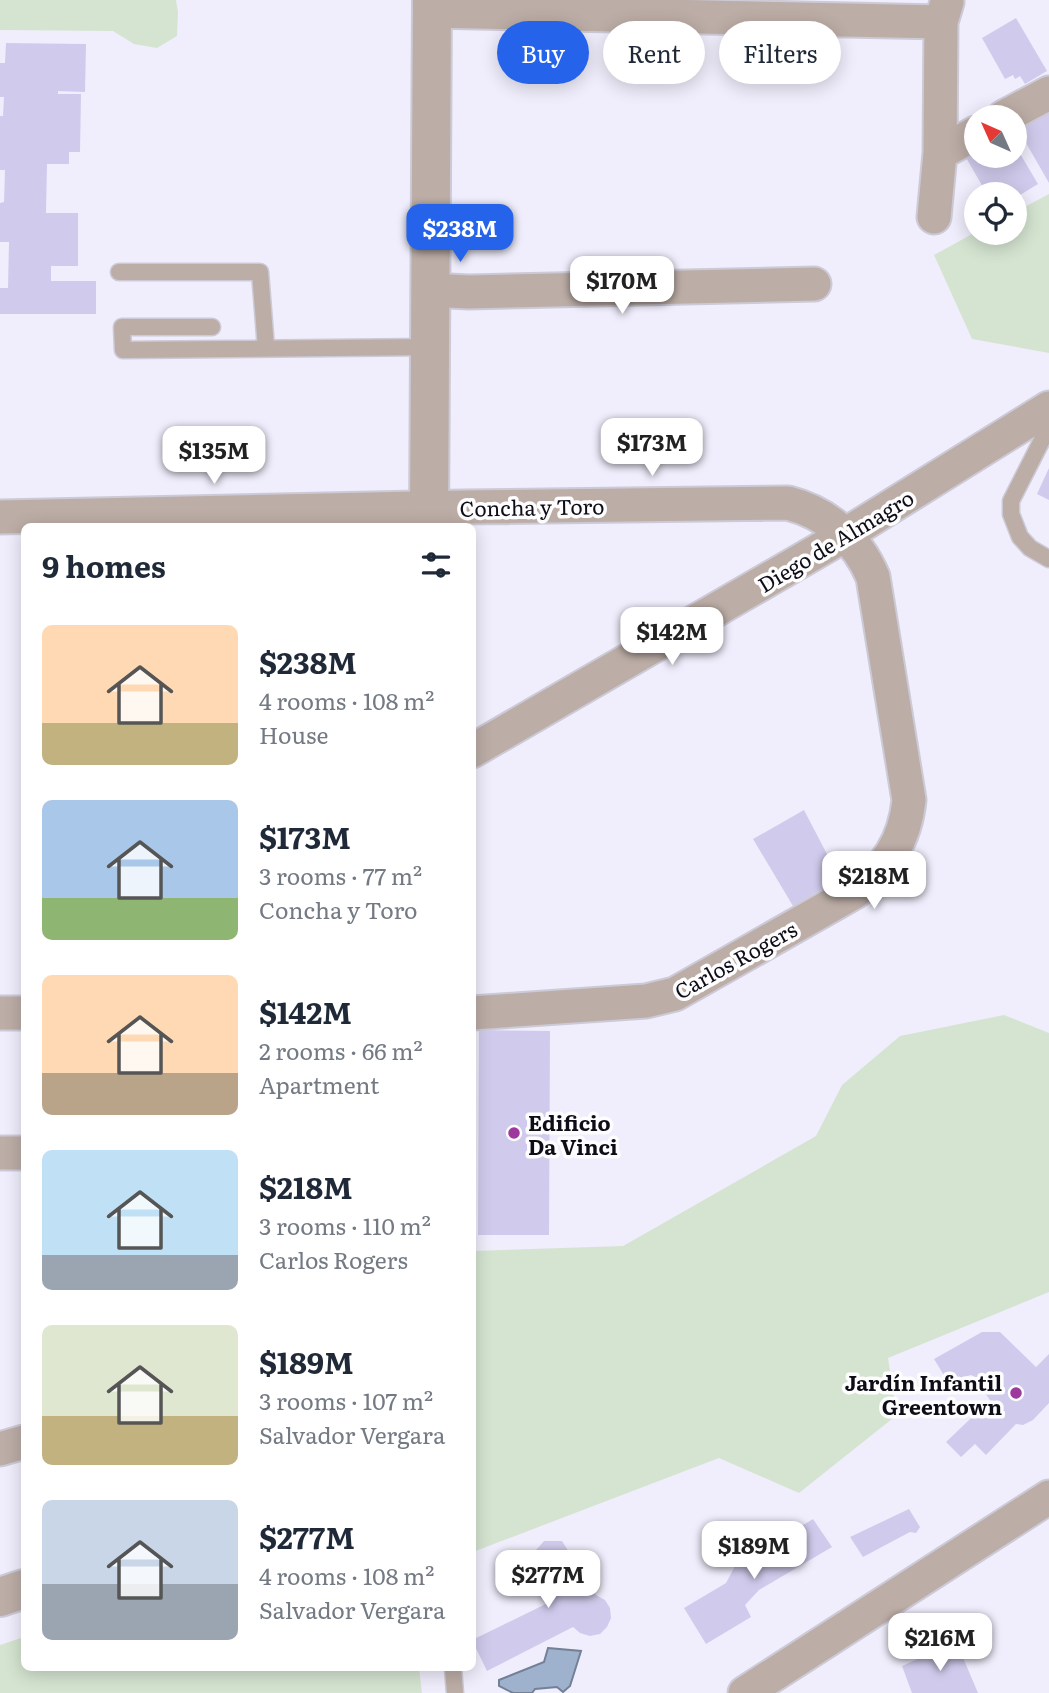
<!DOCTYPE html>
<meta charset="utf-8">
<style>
body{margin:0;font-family:Literata,serif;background:#f6f6f7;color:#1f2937;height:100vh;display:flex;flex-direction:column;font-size:26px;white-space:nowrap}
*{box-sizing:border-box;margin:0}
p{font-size:23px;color:#747a83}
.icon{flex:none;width:38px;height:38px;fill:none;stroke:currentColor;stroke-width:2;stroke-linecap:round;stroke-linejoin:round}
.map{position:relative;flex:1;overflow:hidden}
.panel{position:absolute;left:21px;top:523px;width:455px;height:1148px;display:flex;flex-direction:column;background:#fff;border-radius:10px;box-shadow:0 4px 18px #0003}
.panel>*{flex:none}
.banner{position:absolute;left:497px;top:21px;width:446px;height:63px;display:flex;gap:14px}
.needle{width:46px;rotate:315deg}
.buttons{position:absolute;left:964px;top:105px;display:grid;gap:14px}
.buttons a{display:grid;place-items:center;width:63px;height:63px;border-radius:50%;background:#fff;box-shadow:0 4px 18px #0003;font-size:35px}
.price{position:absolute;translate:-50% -60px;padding:0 16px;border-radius:14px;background:#fff;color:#222;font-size:23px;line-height:46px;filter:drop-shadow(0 2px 4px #0008)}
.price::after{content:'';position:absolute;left:50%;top:42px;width:21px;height:16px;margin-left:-10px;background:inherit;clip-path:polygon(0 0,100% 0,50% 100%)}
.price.active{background:#2563eb;color:#fff}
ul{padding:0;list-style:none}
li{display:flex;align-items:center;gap:21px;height:175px;padding:0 21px}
li span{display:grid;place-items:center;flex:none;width:196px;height:140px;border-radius:10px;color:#555}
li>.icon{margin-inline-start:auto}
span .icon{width:84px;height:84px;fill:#fffc;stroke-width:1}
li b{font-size:30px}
h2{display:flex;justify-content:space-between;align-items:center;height:84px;padding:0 21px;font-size:30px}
.chip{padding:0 24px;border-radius:32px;background:#fff;box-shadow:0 4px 18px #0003;font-size:24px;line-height:63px}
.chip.active{background:#2563eb;color:#fff}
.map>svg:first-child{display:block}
.green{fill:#d5e4d1}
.water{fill:#9eb2cd;stroke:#738096;stroke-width:2}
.building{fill:#d0cbec}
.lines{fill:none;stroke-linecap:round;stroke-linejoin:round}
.service-casing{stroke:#cccad7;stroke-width:19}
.minor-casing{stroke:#cccad7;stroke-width:37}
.tertiary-casing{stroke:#cccad7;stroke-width:42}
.service{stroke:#bcada6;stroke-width:16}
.minor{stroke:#bcada6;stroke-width:33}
.tertiary{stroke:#bcada6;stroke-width:38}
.poi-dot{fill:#9d389d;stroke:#fdfdfd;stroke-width:2.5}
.labels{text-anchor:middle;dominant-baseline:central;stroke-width:7;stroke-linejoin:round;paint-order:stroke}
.street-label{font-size:21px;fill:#0e0c17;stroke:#fdfdfd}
.poi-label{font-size:21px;font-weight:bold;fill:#0e0c17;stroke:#fdfdfd;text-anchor:start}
</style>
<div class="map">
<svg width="1049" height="1693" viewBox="0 0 1049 1693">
<rect width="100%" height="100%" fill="#f0eefc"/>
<path class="green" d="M0,0H176L178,12L177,36L157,48L134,44L113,31L0,30Z
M1049,194V353L972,339L934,255L976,232L1015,233V212Z
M1004,1015L1049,1033V1292L888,1358L897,1415L799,1493L719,1458L473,1552V1251L623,1246L816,1136L842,1085L900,1036Z
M24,1637V1668H419L422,1693H0V1645Z"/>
<path class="water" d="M548,1648L581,1651L570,1686L563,1692L557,1687L535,1689L532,1693H513L499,1686V1680L544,1662Z"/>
<path class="building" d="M1016,18L1047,71L1025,84L1020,76L1015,79L1013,75L1005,79L982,38Z
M6,43L86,44L85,92L58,91V94H81L80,152H69V164H47L46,213H78V266H51V281H96V314H0V288H8L9,242H0V203L4,202L5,170H0V116H3L4,97H0V63H5Z
M1049,111V183L1018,129Z
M1015,145L1038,184L1015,198V194H987L965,156L976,149V156H1015Z
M1049,468V500L1037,494Z
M804,810L840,879L793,906L753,839Z
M479,1030L550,1031L549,1235H478Z
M982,1332H1000L1036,1367L1049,1354V1403L1033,1420L1023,1425L1016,1424L986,1455L975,1444L961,1457L946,1442L990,1400L982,1389L983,1383L978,1379L971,1375L948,1382L934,1359Z
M909,1509L920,1527L916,1533L910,1532L863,1557L850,1537Z
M813,1519L832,1547L759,1590L745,1605L751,1617L706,1644L684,1608L726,1583L735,1566Z
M544,1541H562L596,1595L605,1600L610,1608L611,1618L607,1627L600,1634L590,1636L580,1633L573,1627L487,1671L472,1640L552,1601L530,1557Z
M956,1641L978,1693H912L902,1666Z"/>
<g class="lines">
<g class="service-casing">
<path id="service" d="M119,272H260L266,348
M212,327H122L123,350L430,347
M1040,414L1043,438L1011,501V514L1020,537L1030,548L1049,559
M453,1668L455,1693"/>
</g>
<g class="minor-casing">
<path id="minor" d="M432,11L941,22
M1004,117L1049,93
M940,153L976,133
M934,217L940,153L941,22L947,2
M430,290L469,292L814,284
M0,517L464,507L788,503C827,513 857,539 873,577L909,800C905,841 886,870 853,893L675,994L646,1001L472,1013
M472,751L845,535L1049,408
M0,1013H24
M0,1153H24
M0,1449L24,1442
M745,1693L1049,1497"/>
</g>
<g class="tertiary-casing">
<path id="tertiary" d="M429,527L432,0
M0,1597L24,1589"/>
</g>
<use href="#service" class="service"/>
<use href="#minor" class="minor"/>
<use href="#tertiary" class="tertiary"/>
</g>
<g class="poi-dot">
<circle cx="514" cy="1133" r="7"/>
<circle cx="1016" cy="1393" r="7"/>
</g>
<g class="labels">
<g class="street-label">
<text transform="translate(532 506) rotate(-1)">Concha y Toro</text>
<text transform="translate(835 540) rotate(-31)">Diego de Almagro</text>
<text transform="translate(735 959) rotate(-29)">Carlos Rogers</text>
</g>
<g class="poi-label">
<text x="528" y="1121">Edificio<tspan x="528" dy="24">Da Vinci</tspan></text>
<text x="1002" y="1381" text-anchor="end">Jardín Infantil<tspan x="1002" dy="24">Greentown</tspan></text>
</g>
</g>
</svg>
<div class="buttons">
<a><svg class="needle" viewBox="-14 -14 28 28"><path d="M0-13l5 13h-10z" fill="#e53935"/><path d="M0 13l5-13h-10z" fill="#747a83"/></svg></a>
<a><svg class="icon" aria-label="locate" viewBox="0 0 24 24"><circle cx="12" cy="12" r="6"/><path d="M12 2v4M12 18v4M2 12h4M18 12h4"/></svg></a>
</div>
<b class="price active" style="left:460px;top:264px">$238M</b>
<b class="price" style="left:622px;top:316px">$170M</b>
<b class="price" style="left:652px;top:478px">$173M</b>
<b class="price" style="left:214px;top:486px">$135M</b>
<b class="price" style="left:672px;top:667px">$142M</b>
<b class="price" style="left:874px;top:911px">$218M</b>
<b class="price" style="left:754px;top:1581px">$189M</b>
<b class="price" style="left:548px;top:1610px">$277M</b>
<b class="price" style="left:940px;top:1673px">$216M</b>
<div class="banner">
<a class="chip active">Buy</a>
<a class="chip">Rent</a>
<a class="chip">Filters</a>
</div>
<section class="panel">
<h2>9 homes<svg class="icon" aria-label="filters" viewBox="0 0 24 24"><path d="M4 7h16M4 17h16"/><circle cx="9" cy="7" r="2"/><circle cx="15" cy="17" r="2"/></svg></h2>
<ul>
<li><span style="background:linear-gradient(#ffd9b3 70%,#c2b280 0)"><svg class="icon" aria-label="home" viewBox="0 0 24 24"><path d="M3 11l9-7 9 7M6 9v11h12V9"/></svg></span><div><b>$238M</b><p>4 rooms · 108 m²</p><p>House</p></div></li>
<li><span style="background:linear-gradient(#a9c7e8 70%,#8fb573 0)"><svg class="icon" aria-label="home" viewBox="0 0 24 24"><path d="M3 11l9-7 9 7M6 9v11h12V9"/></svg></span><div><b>$173M</b><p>3 rooms · 77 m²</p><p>Concha y Toro</p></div></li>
<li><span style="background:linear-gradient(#ffd9b3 70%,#b9a48a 0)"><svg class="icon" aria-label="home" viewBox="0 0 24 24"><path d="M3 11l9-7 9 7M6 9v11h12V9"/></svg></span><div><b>$142M</b><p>2 rooms · 66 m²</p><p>Apartment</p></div></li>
<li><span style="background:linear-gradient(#bfe0f5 75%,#9aa5b1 0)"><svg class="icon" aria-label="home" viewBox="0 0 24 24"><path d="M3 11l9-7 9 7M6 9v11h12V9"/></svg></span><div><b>$218M</b><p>3 rooms · 110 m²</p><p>Carlos Rogers</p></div></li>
<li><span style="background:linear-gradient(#dfe7d0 65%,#c2b280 0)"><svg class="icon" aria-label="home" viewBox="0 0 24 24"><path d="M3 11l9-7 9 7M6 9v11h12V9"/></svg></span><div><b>$189M</b><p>3 rooms · 107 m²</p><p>Salvador Vergara</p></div></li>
<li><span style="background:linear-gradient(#c9d6e8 60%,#9aa5b1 0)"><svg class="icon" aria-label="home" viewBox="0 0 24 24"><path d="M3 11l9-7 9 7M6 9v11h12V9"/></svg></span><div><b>$277M</b><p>4 rooms · 108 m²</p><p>Salvador Vergara</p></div></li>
</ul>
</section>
</div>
